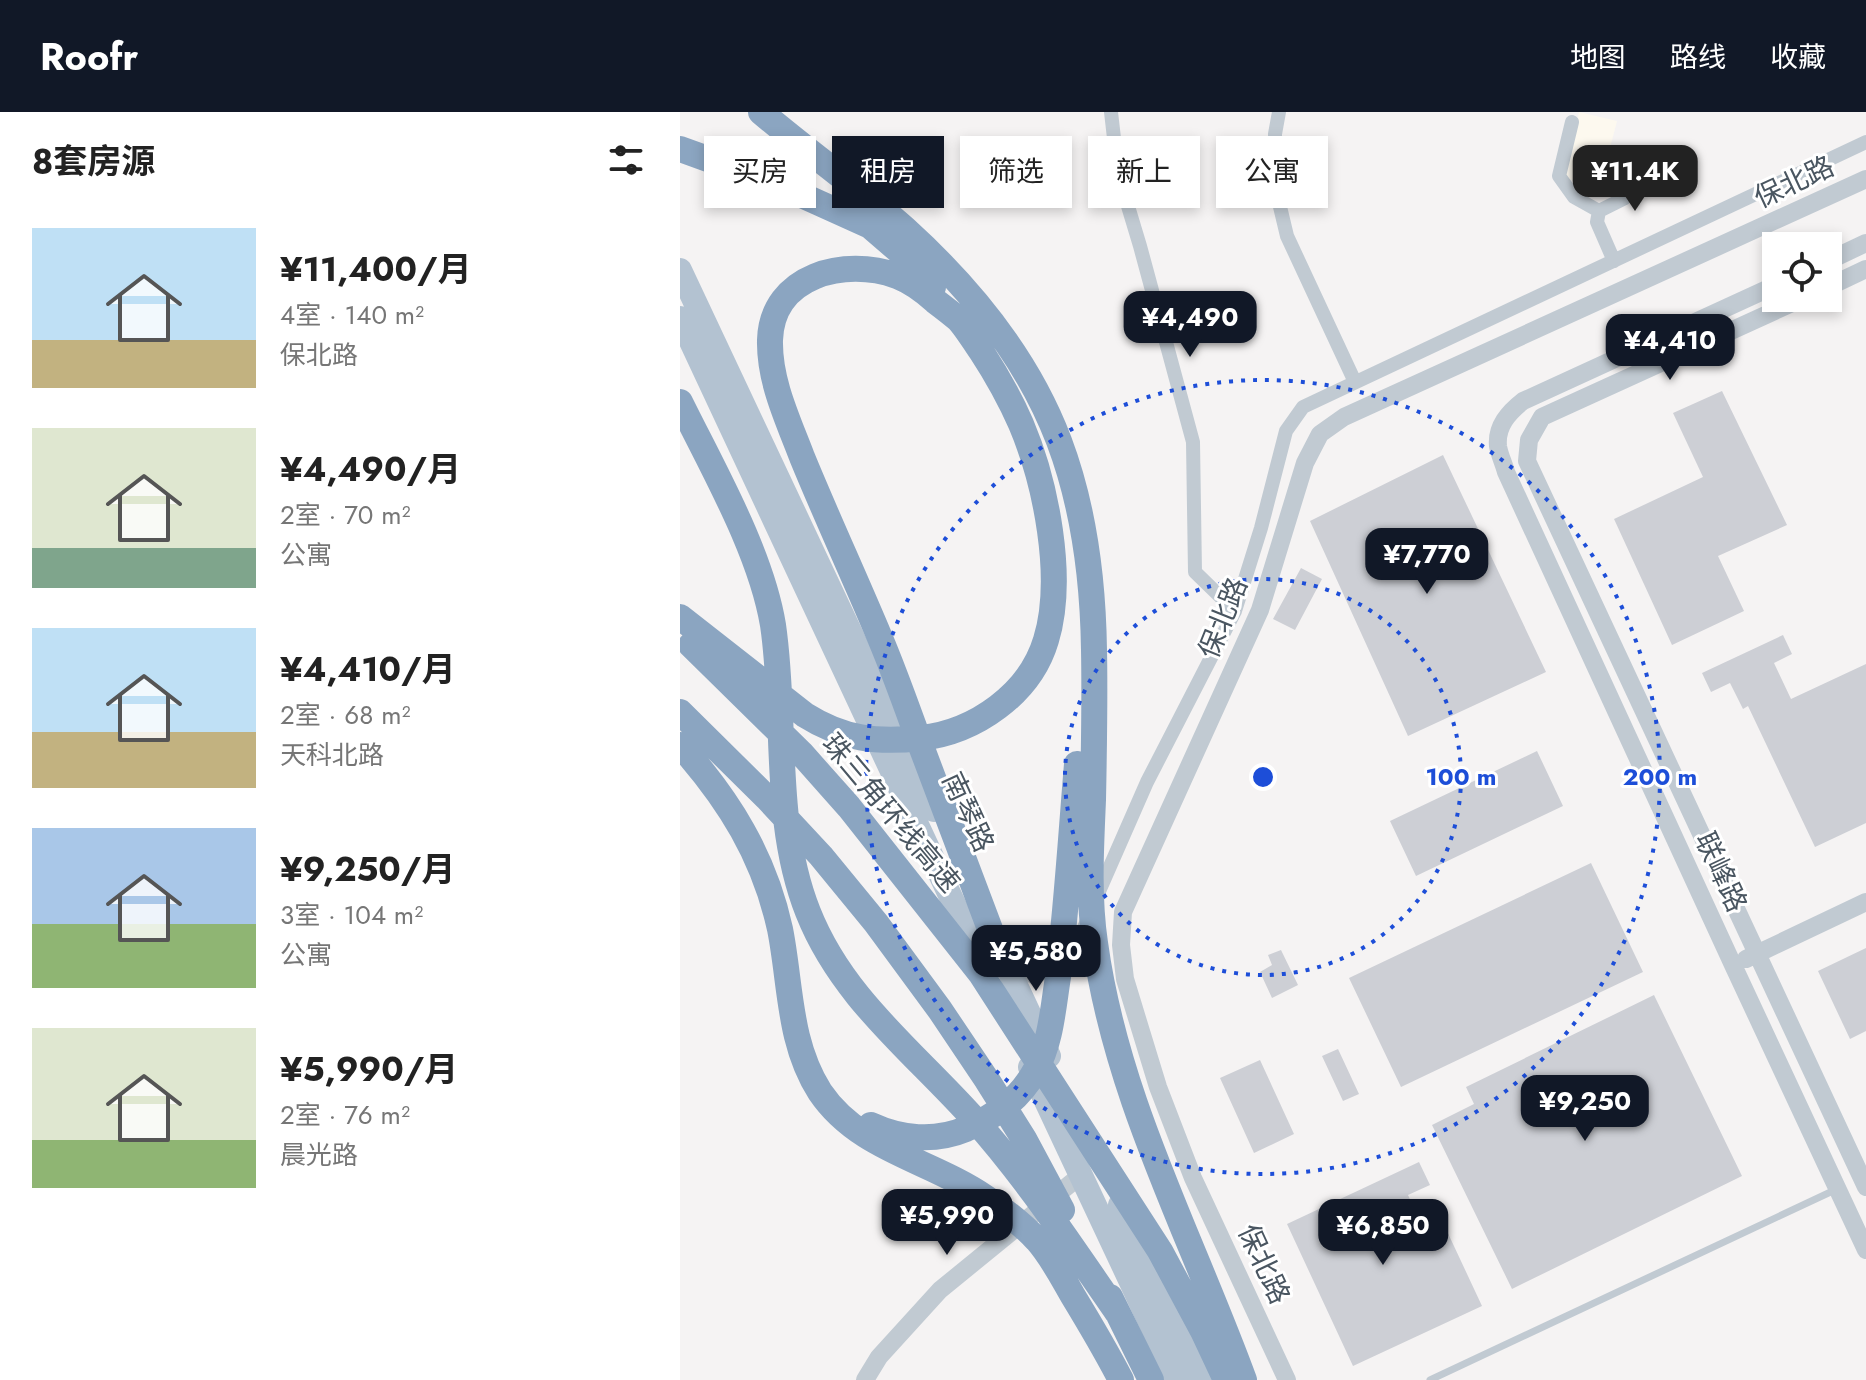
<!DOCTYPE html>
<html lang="zh">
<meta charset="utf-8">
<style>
body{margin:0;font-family:Jost,"Noto Sans SC",sans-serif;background:#f6f6f6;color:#222;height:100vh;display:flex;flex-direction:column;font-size:30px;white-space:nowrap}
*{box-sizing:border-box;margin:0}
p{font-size:26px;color:#767676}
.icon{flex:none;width:44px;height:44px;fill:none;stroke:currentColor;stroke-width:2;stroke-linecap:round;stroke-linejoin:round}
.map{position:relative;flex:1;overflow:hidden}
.details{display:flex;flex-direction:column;background:#fff;width:680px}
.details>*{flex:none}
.guide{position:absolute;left:24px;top:24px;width:760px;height:72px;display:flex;gap:16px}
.controls{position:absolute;left:1082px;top:120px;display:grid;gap:16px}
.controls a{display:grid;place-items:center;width:80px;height:80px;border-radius:0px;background:#fff;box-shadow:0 4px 12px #0003;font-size:40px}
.price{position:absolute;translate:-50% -68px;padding:0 18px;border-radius:16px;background:#111827;color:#fff;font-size:26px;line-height:52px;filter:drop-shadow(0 2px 4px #0008)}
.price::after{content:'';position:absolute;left:50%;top:48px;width:24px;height:18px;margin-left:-12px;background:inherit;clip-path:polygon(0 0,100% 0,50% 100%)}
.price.current{background:#222;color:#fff}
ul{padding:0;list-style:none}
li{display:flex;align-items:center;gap:24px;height:200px;padding:0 32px}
li span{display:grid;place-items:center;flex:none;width:224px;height:160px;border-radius:0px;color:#555}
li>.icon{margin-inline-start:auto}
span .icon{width:96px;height:96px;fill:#fffc;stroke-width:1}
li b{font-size:34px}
h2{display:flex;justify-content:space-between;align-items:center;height:96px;padding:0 32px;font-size:34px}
.pill{padding:0 28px;border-radius:0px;background:#fff;box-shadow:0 4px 12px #0003;font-size:28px;line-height:72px}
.pill.current{background:#111827;color:#fff}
header{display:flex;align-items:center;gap:48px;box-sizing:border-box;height:112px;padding:0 40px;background:#111827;color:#fff}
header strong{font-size:38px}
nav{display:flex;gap:44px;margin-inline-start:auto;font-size:28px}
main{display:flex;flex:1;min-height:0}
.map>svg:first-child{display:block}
.commercial{fill:#fdf9ef}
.building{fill:#cdcfd5}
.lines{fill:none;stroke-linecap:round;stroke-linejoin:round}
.service{stroke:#c1cad2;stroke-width:7}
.minor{stroke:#c1cad2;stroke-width:14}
.tertiary{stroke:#c1cad2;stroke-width:18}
.primary{stroke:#b3c2d1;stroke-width:24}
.motorway{stroke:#8ba5c1;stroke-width:26}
.ring{fill:none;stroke:#1d4ed8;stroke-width:4;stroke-dasharray:4 8}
.labels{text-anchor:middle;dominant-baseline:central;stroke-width:6;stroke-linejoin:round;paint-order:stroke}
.street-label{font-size:28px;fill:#4a5661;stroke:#fff}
.centre{fill:#1d4ed8;stroke:#fff;stroke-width:4}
.ring-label{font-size:24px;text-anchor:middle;font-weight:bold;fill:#1d4ed8;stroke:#fff;stroke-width:6;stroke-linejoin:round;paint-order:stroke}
</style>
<header>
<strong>Roofr</strong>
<nav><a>地图</a><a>路线</a><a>收藏</a></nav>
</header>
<main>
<section class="details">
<h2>8套房源<svg class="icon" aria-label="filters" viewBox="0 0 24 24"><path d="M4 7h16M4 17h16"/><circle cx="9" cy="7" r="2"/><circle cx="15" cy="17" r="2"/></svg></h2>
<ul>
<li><span style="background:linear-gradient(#bfe0f5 70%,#c2b280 0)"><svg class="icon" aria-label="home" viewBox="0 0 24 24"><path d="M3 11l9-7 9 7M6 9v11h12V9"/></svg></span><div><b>¥11,400/月</b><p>4室 · 140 m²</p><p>保北路</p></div></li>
<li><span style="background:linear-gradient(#dfe7d0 75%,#7fa58c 0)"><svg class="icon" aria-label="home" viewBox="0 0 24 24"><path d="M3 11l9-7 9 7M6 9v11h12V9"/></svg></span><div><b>¥4,490/月</b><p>2室 · 70 m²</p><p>公寓</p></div></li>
<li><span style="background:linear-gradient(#bfe0f5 65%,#c2b280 0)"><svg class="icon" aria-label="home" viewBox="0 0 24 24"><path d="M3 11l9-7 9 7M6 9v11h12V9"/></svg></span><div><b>¥4,410/月</b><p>2室 · 68 m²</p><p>天科北路</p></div></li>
<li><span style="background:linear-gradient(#a9c7e8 60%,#8fb573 0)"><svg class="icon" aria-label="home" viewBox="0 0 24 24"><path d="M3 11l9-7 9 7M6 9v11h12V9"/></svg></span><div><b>¥9,250/月</b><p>3室 · 104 m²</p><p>公寓</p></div></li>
<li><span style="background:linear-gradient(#dfe7d0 70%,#8fb573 0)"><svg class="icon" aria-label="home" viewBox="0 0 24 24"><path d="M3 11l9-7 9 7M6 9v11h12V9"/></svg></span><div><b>¥5,990/月</b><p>2室 · 76 m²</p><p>晨光路</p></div></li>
</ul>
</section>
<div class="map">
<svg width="1186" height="1268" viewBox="0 0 1186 1268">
<rect width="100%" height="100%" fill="#f5f3f3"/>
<path class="commercial" d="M899,0L937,9L920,75L884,66Z"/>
<path class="building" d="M1042,279L1107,413L1038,444L1064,499L992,533L934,407L1023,365L993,301Z
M763,343L866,560L728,624L630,409Z
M621,456L642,467L615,518L593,507Z
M1103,523L1112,542L1094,551L1111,587L1186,552V711L1135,735L1068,594L1063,597L1050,571L1031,580L1022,561Z
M857,639L883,694L736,764L710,709Z
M911,751L963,860L721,975L669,866Z
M1186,836V919L1170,927L1138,859Z
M601,838L618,873L592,886L580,860L592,853L588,843Z
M974,883L1062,1064L832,1177L752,1013L794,992L786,975Z
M658,937L679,982L663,989L642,944Z
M580,948L614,1022L574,1041L540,966Z
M739,1050L750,1073L728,1083L748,1126L766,1117L802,1194L673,1254L607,1112Z"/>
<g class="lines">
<path class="service" d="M750,1268L1157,1077"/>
<path class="minor" d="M431,0L438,61L460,134L513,330L515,460L555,499
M599,0L595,22L596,78L607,124L675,270
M892,10L879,64L894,85L919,99
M934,149L917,110L919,99L945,86L955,47
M417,784L467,670L555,499L581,416L606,319L623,295L1186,30
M329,851L353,865L387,853L408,807"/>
<path class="tertiary" d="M1148,149L1186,131
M1096,173L843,289C829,300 816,314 818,334C819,342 824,352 826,360L1053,853L1186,1138
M1148,175L1186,157
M1123,186L862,305L849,328L847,349L1186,1075
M1066,847L1186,790
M185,1268L199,1245L260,1178L401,1063
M607,1268L513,1066L478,975L445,867L441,833L443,800L580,498L625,351L640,322L664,305L1186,67"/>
<path class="primary" d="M0,158L254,698
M0,206L304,856
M305,807L369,944
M350,955L497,1268
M440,1093L522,1268"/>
<path class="motorway" d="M81,0C128,40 179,76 225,117C289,175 348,247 379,329C404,395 413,468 414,538C415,588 414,638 413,688C411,735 408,784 415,831C436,985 511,1123 564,1268
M0,37L97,72L190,114L225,144L253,175
M0,290C33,357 81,440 93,513C107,608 92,709 128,800C162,886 233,939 293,1006C347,1066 391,1134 437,1200
M0,505L125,603C163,627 197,631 241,626C295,620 350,582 366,528C385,466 366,371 341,312C330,287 316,262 301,239C294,229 287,217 279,208C271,201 263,195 255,189C244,179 232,170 217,164C165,145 92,163 90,228C89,269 108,308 122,345C147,406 175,466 200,526C214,559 226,593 238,626C263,692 288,759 313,825
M11,533L121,641L169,695L301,862L480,1139L523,1219L546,1268
M0,600L87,686L141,744L196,811L260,898L307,968L344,1027L382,1098
M0,633C49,688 84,744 100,817C111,872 108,930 140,980C179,1038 251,1048 306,1086C324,1098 342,1112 357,1128C372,1145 382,1165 393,1184C410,1212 426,1239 441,1268
M191,1013C221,1027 255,1030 286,1017C315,1004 339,988 355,959C371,931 373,896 378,865C387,794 391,723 397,652
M430,1185L471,1268"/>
</g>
<g class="ring">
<circle cx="583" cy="665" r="198"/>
<circle cx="583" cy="665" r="397"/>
</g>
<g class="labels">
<g class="street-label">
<text transform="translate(1114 70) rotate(-25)">保北路</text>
<text transform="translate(543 506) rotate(-68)">保北路</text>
<text transform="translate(288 700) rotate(65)">南琴路</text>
<text transform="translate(211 701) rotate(50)">珠三角环线高速</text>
<text transform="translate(1041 760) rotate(65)">联峰路</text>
<text transform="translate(584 1152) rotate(65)">保北路</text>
</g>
</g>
<circle cx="583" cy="665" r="12" class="centre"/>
<g class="ring-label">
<text x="781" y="673">100 m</text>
<text x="980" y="673">200 m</text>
</g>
</svg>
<div class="controls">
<a><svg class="icon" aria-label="locate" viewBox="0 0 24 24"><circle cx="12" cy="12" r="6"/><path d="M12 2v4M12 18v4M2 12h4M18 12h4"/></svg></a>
</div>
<b class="price current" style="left:955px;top:101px">¥11.4K</b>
<b class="price" style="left:510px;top:247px">¥4,490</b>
<b class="price" style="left:990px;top:270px">¥4,410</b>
<b class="price" style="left:747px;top:484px">¥7,770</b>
<b class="price" style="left:356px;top:881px">¥5,580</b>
<b class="price" style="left:905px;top:1031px">¥9,250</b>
<b class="price" style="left:267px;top:1145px">¥5,990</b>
<b class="price" style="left:703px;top:1155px">¥6,850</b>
<div class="guide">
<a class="pill">买房</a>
<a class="pill current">租房</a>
<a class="pill">筛选</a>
<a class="pill">新上</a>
<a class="pill">公寓</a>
</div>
</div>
</main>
